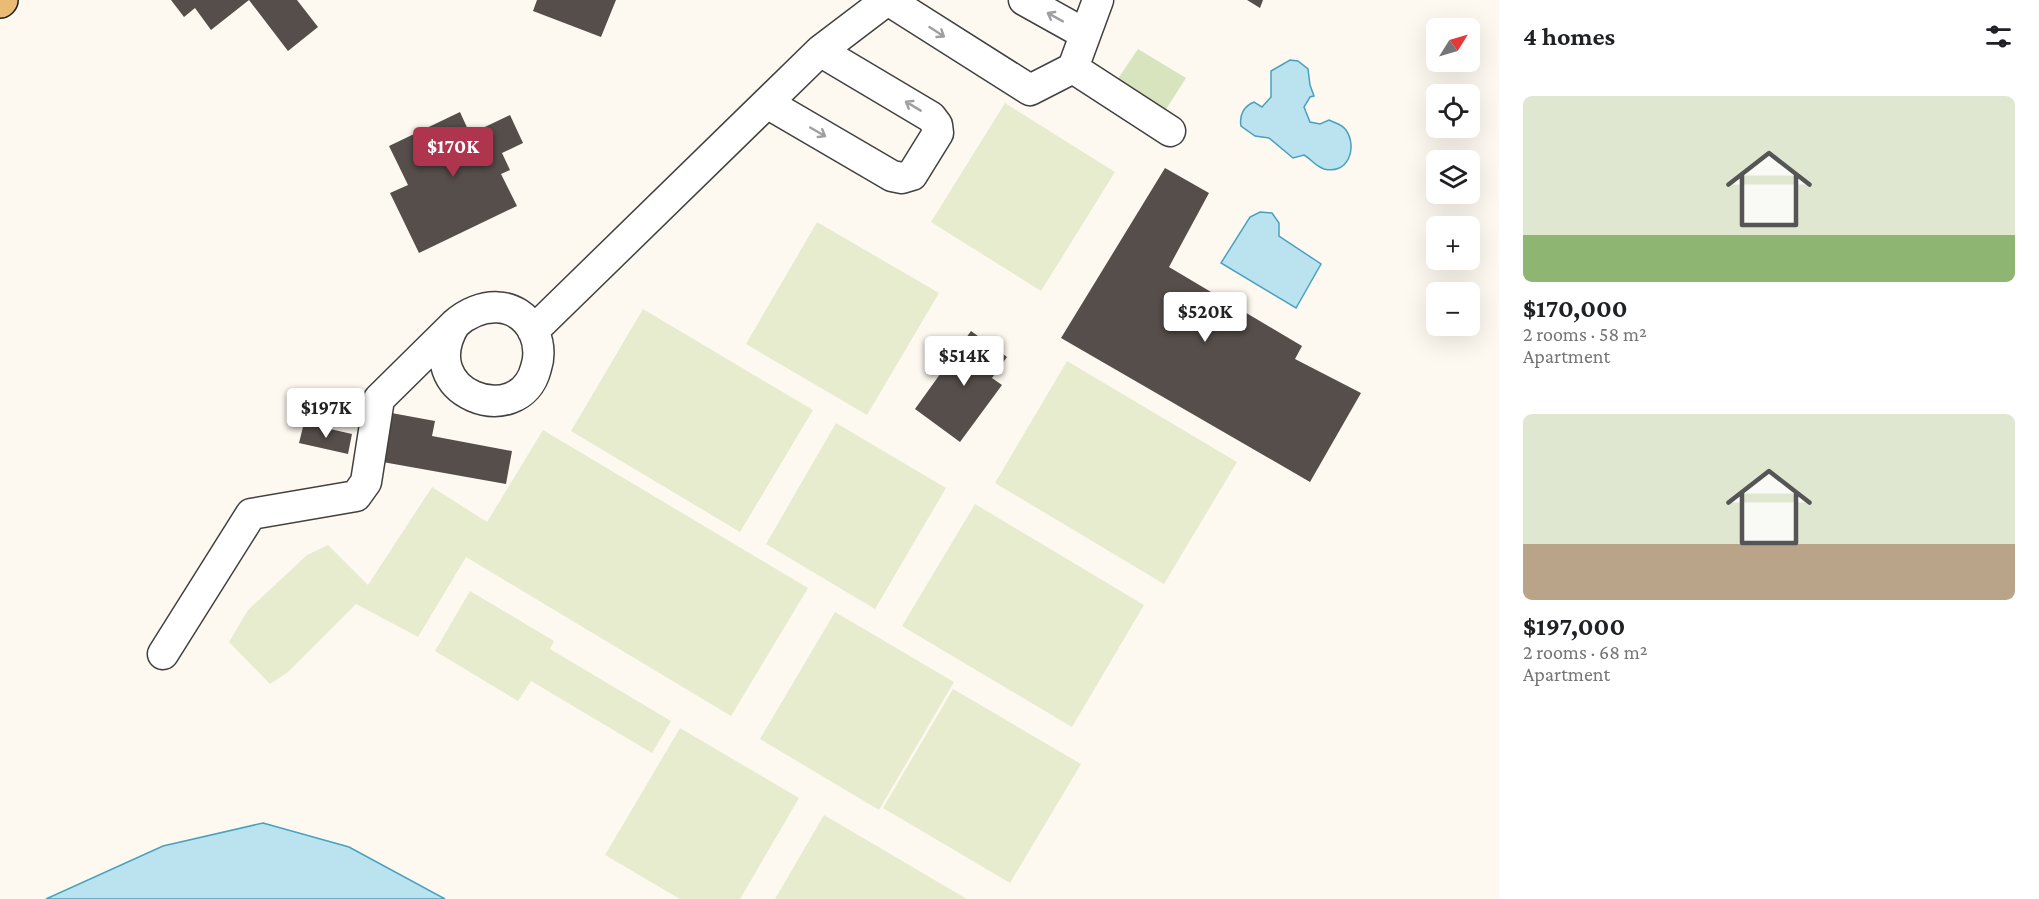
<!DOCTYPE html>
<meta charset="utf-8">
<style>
body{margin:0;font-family:"Crimson Pro",serif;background:#f2f2f2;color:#202124;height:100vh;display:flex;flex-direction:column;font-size:22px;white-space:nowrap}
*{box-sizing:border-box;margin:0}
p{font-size:20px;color:#757577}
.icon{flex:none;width:33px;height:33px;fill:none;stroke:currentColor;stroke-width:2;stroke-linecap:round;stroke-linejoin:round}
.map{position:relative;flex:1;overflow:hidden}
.side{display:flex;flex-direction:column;background:#fff;width:540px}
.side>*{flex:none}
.needle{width:39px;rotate:53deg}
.tools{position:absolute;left:1426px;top:18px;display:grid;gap:12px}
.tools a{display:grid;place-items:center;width:54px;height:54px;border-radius:9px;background:#fff;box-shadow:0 6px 24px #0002;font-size:30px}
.price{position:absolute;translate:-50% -51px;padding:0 14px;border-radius:6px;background:#fff;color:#222;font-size:20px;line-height:39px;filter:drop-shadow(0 2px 3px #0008)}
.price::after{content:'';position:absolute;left:50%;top:36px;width:18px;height:14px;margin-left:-9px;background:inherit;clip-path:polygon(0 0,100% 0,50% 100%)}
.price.current{background:#ae354d;color:#fff}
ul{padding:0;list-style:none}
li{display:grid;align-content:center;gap:12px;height:318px;padding:0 24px}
li span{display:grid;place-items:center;height:186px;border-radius:9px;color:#555}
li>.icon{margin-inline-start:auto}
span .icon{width:108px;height:108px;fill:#fffc;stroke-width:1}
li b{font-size:26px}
h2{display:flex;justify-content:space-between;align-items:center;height:72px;padding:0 24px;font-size:26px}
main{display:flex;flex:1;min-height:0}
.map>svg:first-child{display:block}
.green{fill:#d7e4bd}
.pitch{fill:#e7ecce}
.water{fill:#bae3ef;stroke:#4aa1be;stroke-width:1.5}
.building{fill:#554e4b}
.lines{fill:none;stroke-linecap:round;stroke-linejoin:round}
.minor-casing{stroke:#414141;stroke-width:33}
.major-casing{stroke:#1f1f1f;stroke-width:36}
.minor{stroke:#fff;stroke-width:30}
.major{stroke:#e9bb75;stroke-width:33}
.oneway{stroke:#9f9f9f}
</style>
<main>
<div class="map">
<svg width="1499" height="899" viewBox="0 0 1499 899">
<rect width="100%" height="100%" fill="#fdf9f0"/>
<path class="green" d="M1138,49L1186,78L1163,114L1113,86Z"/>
<path class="pitch" d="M1005,103L1115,172L1041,291L931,222Z
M817,222L939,293L867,415L746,344Z
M643,309L813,410L740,532L571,431Z
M1067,361L1237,462L1164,584L995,483Z
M836,423L946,488L875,609L766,544Z
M543,430L808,588L731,716L466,557L418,637L356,604L288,672L270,684L229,642L248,610L307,555L328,545L368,585L432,487L487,522Z
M975,504L1144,605L1072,727L902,626Z
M470,591L554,641L550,649L671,721L652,753L531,681L518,701L435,651Z
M835,612L954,682L879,810L760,739Z
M953,689L1081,764L1010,883L883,808Z
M680,728L799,798L740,899H680L605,855Z
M824,815L967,899H775Z"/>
<path class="water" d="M1290,60L1298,61L1308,69L1310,85L1314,96L1310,97L1304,107L1310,122L1320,124L1329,120C1335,123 1342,124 1346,130C1358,148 1348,175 1324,169C1315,166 1311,159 1304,155L1293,158L1269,138L1255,136L1241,126C1239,115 1244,106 1254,102L1262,107L1271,97V71Z
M1260,212L1272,213L1279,223V236L1321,264L1296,308L1221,263L1250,217Z
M263,823L349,847L445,899H46L163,846Z"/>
<path class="building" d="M171,0H297L318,27L288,51L249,0L211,30L195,8L184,17Z
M537,0H616L601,37L533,11Z
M1247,0H1263L1260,8Z
M460,112L470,134L510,115L523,143L502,153L510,170L501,174L517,206L419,253L390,193L408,185L389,146Z
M1165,168L1209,193L1169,267L1302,346L1295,359L1361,393L1310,482L1061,338Z
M971,331L1007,357L992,378L1002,385L960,442L915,409Z
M386,412L435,421L432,436L512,451L506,484L377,461Z
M304,423L352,434L348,454L299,443Z"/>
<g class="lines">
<g class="minor-casing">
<path id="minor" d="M888,0L1030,90L1073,68L1098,0
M1024,0L1085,34
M1073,68L1170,131
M767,103L892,176L902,178L912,175L938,133L937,125L931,117L820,51
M533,331L820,51L887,0
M163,654L251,514L356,496L366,482L379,399L455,324C480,302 517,299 534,332C539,344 540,356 536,368C520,432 412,394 455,324"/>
</g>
<g class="major-casing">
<path id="major" d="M0,1L1,0"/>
</g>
<use href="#minor" class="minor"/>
<use href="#major" class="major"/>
</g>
<defs><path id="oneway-shaft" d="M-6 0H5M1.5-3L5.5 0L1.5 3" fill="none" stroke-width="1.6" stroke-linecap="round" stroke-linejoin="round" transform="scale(1.5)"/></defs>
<g class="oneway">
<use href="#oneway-shaft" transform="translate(1055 17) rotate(-151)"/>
<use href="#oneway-shaft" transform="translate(937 32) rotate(33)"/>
<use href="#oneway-shaft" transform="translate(913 106) rotate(-149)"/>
<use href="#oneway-shaft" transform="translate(818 132) rotate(30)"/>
</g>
</svg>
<div class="tools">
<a><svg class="needle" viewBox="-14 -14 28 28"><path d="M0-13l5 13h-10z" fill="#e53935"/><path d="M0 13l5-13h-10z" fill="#757577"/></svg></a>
<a><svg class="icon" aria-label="locate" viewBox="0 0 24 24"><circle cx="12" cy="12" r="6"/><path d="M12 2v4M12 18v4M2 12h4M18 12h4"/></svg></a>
<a><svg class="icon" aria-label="layers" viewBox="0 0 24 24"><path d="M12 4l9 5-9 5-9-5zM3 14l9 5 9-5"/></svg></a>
<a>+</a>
<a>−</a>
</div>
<b class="price current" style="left:453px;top:178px">$170K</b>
<b class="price" style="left:1205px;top:343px">$520K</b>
<b class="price" style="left:964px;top:387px">$514K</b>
<b class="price" style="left:326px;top:439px">$197K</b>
</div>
<section class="side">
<h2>4 homes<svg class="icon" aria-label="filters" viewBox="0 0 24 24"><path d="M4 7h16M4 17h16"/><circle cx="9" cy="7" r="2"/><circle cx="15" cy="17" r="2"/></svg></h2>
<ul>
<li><span style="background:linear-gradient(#dfe7d0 75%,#8fb573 0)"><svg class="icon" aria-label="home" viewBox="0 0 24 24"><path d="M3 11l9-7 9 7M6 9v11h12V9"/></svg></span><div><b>$170,000</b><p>2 rooms · 58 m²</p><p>Apartment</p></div></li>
<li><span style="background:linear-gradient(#dfe7d0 70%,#b9a48a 0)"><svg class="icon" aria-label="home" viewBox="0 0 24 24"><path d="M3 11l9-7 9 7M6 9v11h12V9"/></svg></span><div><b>$197,000</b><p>2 rooms · 68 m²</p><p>Apartment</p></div></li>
</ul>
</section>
</main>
